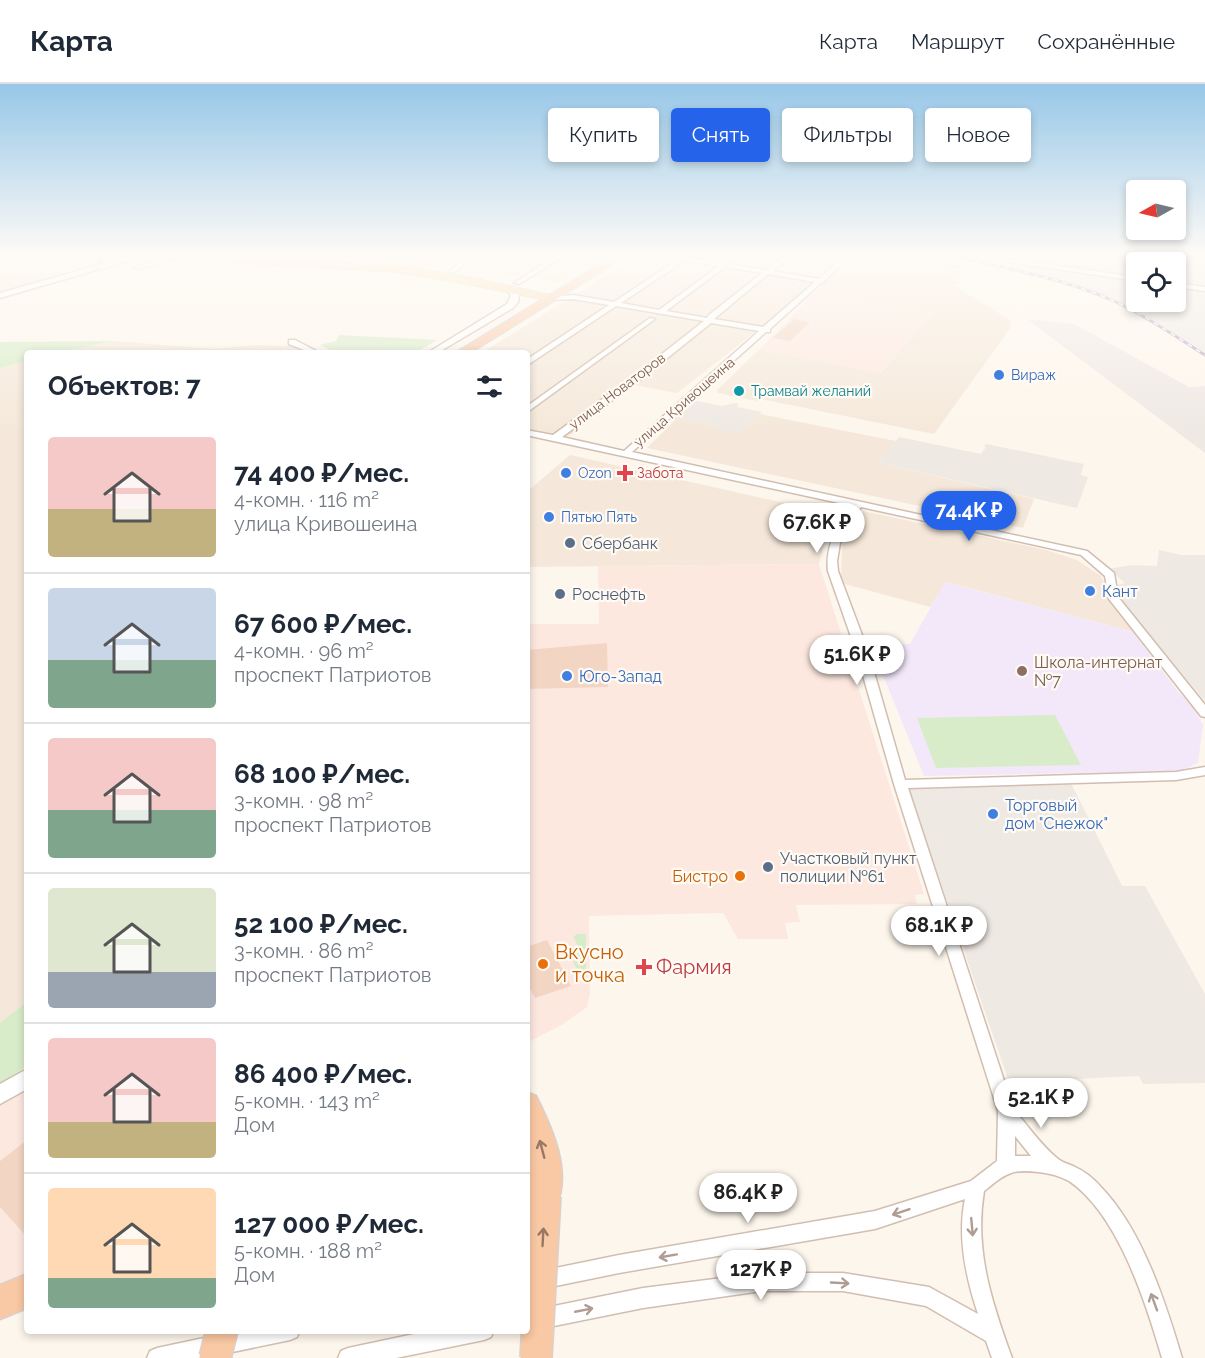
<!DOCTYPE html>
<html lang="ru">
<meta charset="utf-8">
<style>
body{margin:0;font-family:Raleway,sans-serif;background:#f6f6f7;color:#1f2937;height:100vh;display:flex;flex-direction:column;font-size:22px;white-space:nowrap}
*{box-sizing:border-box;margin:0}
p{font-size:20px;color:#747a83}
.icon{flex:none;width:33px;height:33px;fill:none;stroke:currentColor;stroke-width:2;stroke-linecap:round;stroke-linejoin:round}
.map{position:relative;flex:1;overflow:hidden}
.drawer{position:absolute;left:24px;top:266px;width:506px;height:984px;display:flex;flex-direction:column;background:#fff;border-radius:6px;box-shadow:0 3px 9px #0003}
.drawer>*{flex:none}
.banner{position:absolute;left:548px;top:24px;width:567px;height:54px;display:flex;gap:12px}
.needle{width:39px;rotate:262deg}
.controls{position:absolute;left:1126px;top:96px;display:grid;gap:12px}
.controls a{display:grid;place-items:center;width:60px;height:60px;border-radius:6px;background:#fff;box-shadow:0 3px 9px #0003;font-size:30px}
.price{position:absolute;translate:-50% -51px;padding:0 14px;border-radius:21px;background:#fff;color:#222;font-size:20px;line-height:39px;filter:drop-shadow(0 2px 3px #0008)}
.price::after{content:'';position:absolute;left:50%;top:36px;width:18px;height:14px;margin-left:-9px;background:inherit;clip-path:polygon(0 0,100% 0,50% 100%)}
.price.active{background:#2563eb;color:#fff}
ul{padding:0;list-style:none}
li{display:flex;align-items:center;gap:18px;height:150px;padding:0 24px}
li+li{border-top:2px solid #e0e1e3}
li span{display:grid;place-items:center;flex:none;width:168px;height:120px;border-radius:6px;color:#555}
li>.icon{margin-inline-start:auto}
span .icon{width:72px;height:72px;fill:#fffc;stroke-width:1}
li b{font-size:26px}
h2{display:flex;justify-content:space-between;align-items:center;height:72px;padding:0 24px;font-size:26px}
.pill{padding:0 21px;border-radius:6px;background:#fff;box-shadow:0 3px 9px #0003;font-size:21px;line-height:54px}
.pill.active{background:#2563eb;color:#fff}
header{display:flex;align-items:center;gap:36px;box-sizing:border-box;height:84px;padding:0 30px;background:#fff;border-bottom:2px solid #e0e1e3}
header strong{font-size:28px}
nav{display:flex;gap:33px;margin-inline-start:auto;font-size:21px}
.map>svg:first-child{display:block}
.residential{fill:#f5e8da}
.commercial{fill:#fde8e0}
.industrial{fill:#efe9e4;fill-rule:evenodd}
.education{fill:#f3e8fa}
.green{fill:#d8ecc9}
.building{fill:#f3d5c3}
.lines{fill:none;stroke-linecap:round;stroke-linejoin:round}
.minor-casing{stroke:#d1beb0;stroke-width:3}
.tertiary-casing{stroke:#d1beb0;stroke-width:3}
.primary-casing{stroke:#dad1cd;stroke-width:2}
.trunk-casing{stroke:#dad1cd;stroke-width:3}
.minor{fill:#fff;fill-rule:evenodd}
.tertiary{fill:#fff;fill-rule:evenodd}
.primary{fill:#fbd9a5;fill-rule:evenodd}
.trunk{fill:#f9c8a4;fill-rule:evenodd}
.rail-casing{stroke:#b9a8c9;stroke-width:3}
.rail{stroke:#fffaf3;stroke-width:1.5;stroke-dasharray:5;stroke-linecap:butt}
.trunk-bridge-casing{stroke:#dad1cd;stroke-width:34;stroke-linecap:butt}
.trunk-bridge{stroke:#f9c8a4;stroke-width:31}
.oneway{stroke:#9a7763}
.oneway2{stroke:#af9d94}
.shop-dot{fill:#3f7fe0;stroke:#fffaf3;stroke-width:2}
.culture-dot{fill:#0f9aa8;stroke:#fffaf3;stroke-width:2}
.health-dot{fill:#e0444e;stroke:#fffaf3;stroke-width:2}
.service-dot{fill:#5c6f8a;stroke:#fffaf3;stroke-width:2}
.education-dot{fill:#8d6e63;stroke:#fffaf3;stroke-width:2}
.food-dot{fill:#e8710a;stroke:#fffaf3;stroke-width:2}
.labels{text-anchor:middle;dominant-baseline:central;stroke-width:4.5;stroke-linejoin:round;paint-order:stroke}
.far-shop-label{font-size:14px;fill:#366cbe;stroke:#fffaf3;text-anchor:start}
.far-street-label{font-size:14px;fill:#7a5c4d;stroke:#fffaf3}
.far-culture-label{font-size:14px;fill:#0d838f;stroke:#fffaf3;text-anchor:start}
.far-health-label{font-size:14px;fill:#be3a42;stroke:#fffaf3;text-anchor:start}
.service-label{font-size:16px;fill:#4e5e75;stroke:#fffaf3;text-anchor:start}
.shop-label{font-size:16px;fill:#366cbe;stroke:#fffaf3;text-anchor:start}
.education-label{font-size:16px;fill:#785e54;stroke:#fffaf3;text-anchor:start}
.food-label{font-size:16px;fill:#c56008;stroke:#fffaf3;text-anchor:end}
.near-food-label{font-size:20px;fill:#c56008;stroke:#fffaf3;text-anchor:start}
.near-health-label{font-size:20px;fill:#be3a42;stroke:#fffaf3;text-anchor:start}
</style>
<header>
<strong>Карта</strong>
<nav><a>Карта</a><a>Маршрут</a><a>Сохранённые</a></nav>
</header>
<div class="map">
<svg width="1205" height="1274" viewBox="0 0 1205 1274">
<rect width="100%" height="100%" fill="#fdf6ec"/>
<path class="residential" d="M0,169H139L0,209Z
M472,169H610L559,198L479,187L495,178L475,174Z
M642,169H845L754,249L677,309L635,301L569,352L527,345L526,268H483Z
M869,169L954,182L966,193L955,194L960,199L952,200L1010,236L1011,243L934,350L761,315L757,317L718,309L717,306L759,266L880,289L933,229L814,209L842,182L855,181Z
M112,257L215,265L255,261L286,262L292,260L307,268H63Z
M27,277V981L0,999V284Z
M760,330L896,357L879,379L1034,415L1023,444L647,364L673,338L674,333L717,342L716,344L739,350Z
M570,371L842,432L825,455L819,480L527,483L529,406Z
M863,427L1046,466L1077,476L1101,492L1114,519L1136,546L1133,548L946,498L930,523L841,499L842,456Z"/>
<path class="commercial" d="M814,209L934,229L879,289L759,266Z
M819,480L924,810L915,811L917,820L796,821L800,838L785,839L788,855H738L723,829L589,832L590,909L587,923L563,940L527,959L526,540H599L598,482Z
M27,1002V1196L0,1206V1020Z"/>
<path class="industrial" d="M261,169H465L457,180Z
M1093,169H1205V268L1141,229L1105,212L1040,191L1013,185L1020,176L1081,181ZM1137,178H1176V218H1137Z
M1027,235L1074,240L1189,303L1205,302V369Z
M693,316L722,322L735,319L739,320L737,323L762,328L739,350L715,345L717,342L674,333Z
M899,353L981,370L986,363L984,362L986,360L1084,380L1081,391L1088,393L1077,424L879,379Z
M1159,466L1181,471H1205V617L1119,515L1126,508L1117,501L1125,499L1108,485L1132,481L1157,482Z
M1071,699L1122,802H1145L1205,910V999L1143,1000L1139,992L1009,998L908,704Z"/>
<path class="education" d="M945,498L1133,548L1179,609L1189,616L1203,641L1198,679L1180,687L924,692L871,562L910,560Z"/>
<path class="green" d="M339,251L437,256L417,268H334L320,261L336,257Z
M112,257L63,268H27V277L0,284V258Z
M1055,631L1081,681L936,684L917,634Z
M577,850H586V902L573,878L580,865L573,853Z
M27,918V982L0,1000V939Z"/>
<path class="building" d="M794,235L810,238L790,257L773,254Z
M607,559L608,603L526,605V566Z
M547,856L571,902L535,914L526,897V863Z
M27,1056V1153L0,1123V1077Z"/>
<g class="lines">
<g class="minor-casing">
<path id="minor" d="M466,169H472C466,178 460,189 449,189V187L459,180Z
M561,169H569L519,200L514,199Z
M643,169L681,173L686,169H694L688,174L723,179L736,169H744L729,180L766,186L788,169H795L773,187L819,195L847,169H854L825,196L824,198L821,199L770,245V248H766L632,368L1087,467L1114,489L1118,513L1205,621V633L1201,632L1109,515L1105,492L1081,471L861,423L847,443L840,459L837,477L838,487L868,567L905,696L1176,688L1205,683V691L1176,696L908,704L1013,1024C1027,1041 1041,1061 1058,1075C1063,1079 1069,1080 1075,1083C1084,1087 1093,1094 1100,1102C1142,1145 1165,1217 1182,1274H1162C1146,1219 1118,1130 1069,1097C1060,1092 1049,1089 1038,1088C1029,1087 1019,1086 1011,1089C1001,1092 992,1101 984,1107C974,1166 992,1219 1012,1274H992L986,1257L926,1222L843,1207H762L643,1224L539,1245L532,1242L529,1235L532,1228L539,1225L643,1204L762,1189H843L929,1203L978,1230C966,1194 957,1153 965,1115L875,1145L619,1189L541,1205L534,1203L531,1196L534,1189L541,1187L619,1171L875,1127L971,1097L997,1077L998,1027L894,700L856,567L828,487C825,460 838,442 853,422L526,351V346L553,351L634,292L704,237L616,222L526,282V276L609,221L573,215L550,216L548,215V213L573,211L614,218L677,176ZM684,177L719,182L659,226L621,219ZM725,183L762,189L709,231L707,234L666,227ZM768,190L815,198L763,243L714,235ZM711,239L759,247L624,367L562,353L640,296ZM1015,1052L1031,1072H1015Z
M915,169H926L959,180L956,182Z
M949,169H968L1137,193V197Z
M1176,199L1205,203V207L1176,203Z
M650,234L655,235L526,329V323Z
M289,256H295L318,268H309L289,260Z
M241,1246H300L297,1253L290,1256L204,1274H147L150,1267L157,1264Z
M433,1246H494L491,1253L484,1256L396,1274H338L341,1267L348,1264Z"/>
</g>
<g class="tertiary-casing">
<path id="tertiary" d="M141,169H155L0,214V209Z
M183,169L190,171L138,185L134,183Z
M508,202L519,210L518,218L513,224L439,268H429L507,220L511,211L504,204Z
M27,985V1005L0,1020V1000Z"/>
</g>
<g class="primary-casing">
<path id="primary" d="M169,169L397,182L463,192L550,211L555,214L550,217L463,199L397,188L224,178Z"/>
</g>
<g class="trunk-casing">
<path id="trunk" d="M618,169H631L471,268H457Z
M526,1008L536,1012C552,1044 572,1088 556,1122L545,1127L534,1122L529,1112Z
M27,1190V1224L0,1235V1201Z"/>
</g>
<use href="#minor" class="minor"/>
<use href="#tertiary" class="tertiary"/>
<use href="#primary" class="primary"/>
<use href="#trunk" class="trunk"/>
<g class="rail-casing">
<path id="rail" d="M137,169L171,176
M936,169C996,182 1057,192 1114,217C1146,232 1175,252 1205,271
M97,184L103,169"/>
</g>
<use href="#rail" class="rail"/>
<g class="trunk-bridge-casing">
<path id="trunk-bridge" d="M215,1274L222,1246
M536,1274L545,1112"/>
</g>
<use href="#trunk-bridge" class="trunk-bridge"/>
</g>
<defs><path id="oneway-shaft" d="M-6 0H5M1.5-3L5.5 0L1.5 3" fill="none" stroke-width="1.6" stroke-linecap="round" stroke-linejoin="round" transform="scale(1.5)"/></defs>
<g class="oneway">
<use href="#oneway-shaft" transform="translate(542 1065) rotate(-105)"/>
<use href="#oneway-shaft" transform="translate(543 1153) rotate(-87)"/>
</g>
<g class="oneway2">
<use href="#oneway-shaft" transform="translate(901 1128) rotate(162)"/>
<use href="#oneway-shaft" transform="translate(972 1143) rotate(85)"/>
<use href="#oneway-shaft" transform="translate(668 1172) rotate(170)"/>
<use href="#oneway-shaft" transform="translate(840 1199) rotate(3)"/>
<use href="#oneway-shaft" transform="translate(1154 1218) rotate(-110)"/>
<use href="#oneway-shaft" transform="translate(584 1226) rotate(-11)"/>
</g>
<linearGradient id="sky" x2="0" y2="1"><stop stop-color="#97c7e8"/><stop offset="0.49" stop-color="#fefbf6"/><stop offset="1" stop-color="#fefbf6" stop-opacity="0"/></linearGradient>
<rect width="1205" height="348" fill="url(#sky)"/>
<g class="shop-dot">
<circle cx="999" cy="291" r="6"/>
<circle cx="566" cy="389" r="6"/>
<circle cx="549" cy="433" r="6"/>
<circle cx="1090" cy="507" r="6"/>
<circle cx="567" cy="592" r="6"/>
<circle cx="993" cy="730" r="6"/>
</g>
<circle class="culture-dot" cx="739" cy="307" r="6"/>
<g class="health-dot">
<path d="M622 380h6v6h6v6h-6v6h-6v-6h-6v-6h6z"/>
<path d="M641 874h6v6h6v6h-6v6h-6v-6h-6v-6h6z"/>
</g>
<g class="service-dot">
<circle cx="570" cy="459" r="6"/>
<circle cx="560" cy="510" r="6"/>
<circle cx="768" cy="783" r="6"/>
</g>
<circle class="education-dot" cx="1022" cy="587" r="6"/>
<g class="food-dot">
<circle cx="740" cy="792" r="6"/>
<circle cx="543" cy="880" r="6"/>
</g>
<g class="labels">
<g class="far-shop-label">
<text x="1011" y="291">Вираж</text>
<text x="578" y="389">Ozon</text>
<text x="561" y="433">Пятью Пять</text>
</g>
<g class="far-street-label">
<text transform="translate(617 307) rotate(-37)">улица Новаторов</text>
<text transform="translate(684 318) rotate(-41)">улица Кривошеина</text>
</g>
<g class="far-culture-label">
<text x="751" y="307">Трамвай желаний</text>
</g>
<g class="far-health-label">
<text x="637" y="389">Забота</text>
</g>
<g class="service-label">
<text x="582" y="459">Сбербанк</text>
<text x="572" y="510">Роснефть</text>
<text x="780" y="774">Участковый пункт<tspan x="780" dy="18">полиции №61</tspan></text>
</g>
<g class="shop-label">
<text x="1102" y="507">Кант</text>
<text x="579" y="592">Юго-Запад</text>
<text x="1005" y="721">Торговый<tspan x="1005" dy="18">дом "Снежок"</tspan></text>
</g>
<g class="education-label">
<text x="1034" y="578">Школа-интернат<tspan x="1034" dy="18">№7</tspan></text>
</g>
<g class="food-label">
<text x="728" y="792">Бистро</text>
</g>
<g class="near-food-label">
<text x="555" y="868">Вкусно<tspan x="555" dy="23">и точка</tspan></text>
</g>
<g class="near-health-label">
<text x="656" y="883">Фармия</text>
</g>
</g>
</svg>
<div class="controls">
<a><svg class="needle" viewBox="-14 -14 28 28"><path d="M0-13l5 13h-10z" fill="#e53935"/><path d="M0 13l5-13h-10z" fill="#747a83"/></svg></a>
<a><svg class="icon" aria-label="locate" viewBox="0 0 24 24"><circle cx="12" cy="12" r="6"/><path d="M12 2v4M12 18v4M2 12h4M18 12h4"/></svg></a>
</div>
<b class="price active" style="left:969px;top:458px">74.4K ₽</b>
<b class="price" style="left:817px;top:470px">67.6K ₽</b>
<b class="price" style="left:857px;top:602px">51.6K ₽</b>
<b class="price" style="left:939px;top:873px">68.1K ₽</b>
<b class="price" style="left:1041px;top:1045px">52.1K ₽</b>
<b class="price" style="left:748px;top:1140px">86.4K ₽</b>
<b class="price" style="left:761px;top:1217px">127K ₽</b>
<div class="banner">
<a class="pill">Купить</a>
<a class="pill active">Снять</a>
<a class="pill">Фильтры</a>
<a class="pill">Новое</a>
</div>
<section class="drawer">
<h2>Объектов: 7<svg class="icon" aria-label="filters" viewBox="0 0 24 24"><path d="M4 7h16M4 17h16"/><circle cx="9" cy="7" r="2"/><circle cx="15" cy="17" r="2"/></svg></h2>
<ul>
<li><span style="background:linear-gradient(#f6c9c9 60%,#c2b280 0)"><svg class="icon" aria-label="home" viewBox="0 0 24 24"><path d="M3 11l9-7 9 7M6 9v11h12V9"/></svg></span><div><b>74 400 ₽/мес.</b><p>4-комн. · 116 m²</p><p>улица Кривошеина</p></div></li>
<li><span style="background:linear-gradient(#c9d6e8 60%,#7fa58c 0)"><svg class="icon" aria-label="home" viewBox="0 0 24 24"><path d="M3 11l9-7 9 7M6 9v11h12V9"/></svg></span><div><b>67 600 ₽/мес.</b><p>4-комн. · 96 m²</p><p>проспект Патриотов</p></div></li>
<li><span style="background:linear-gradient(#f6c9c9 60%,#7fa58c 0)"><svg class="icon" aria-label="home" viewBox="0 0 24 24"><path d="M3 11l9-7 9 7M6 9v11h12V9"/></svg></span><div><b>68 100 ₽/мес.</b><p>3-комн. · 98 m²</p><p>проспект Патриотов</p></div></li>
<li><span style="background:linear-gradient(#dfe7d0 70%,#9aa5b1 0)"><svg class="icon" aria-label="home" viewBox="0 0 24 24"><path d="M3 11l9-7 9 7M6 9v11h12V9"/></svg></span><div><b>52 100 ₽/мес.</b><p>3-комн. · 86 m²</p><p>проспект Патриотов</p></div></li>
<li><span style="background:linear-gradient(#f6c9c9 70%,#c2b280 0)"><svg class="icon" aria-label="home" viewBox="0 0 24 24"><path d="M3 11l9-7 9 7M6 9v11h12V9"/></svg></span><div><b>86 400 ₽/мес.</b><p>5-комн. · 143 m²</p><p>Дом</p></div></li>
<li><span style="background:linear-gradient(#ffd9b3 75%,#7fa58c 0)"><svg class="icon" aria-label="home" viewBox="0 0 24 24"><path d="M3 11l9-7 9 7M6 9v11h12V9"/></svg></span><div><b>127 000 ₽/мес.</b><p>5-комн. · 188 m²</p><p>Дом</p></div></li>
</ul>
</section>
</div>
